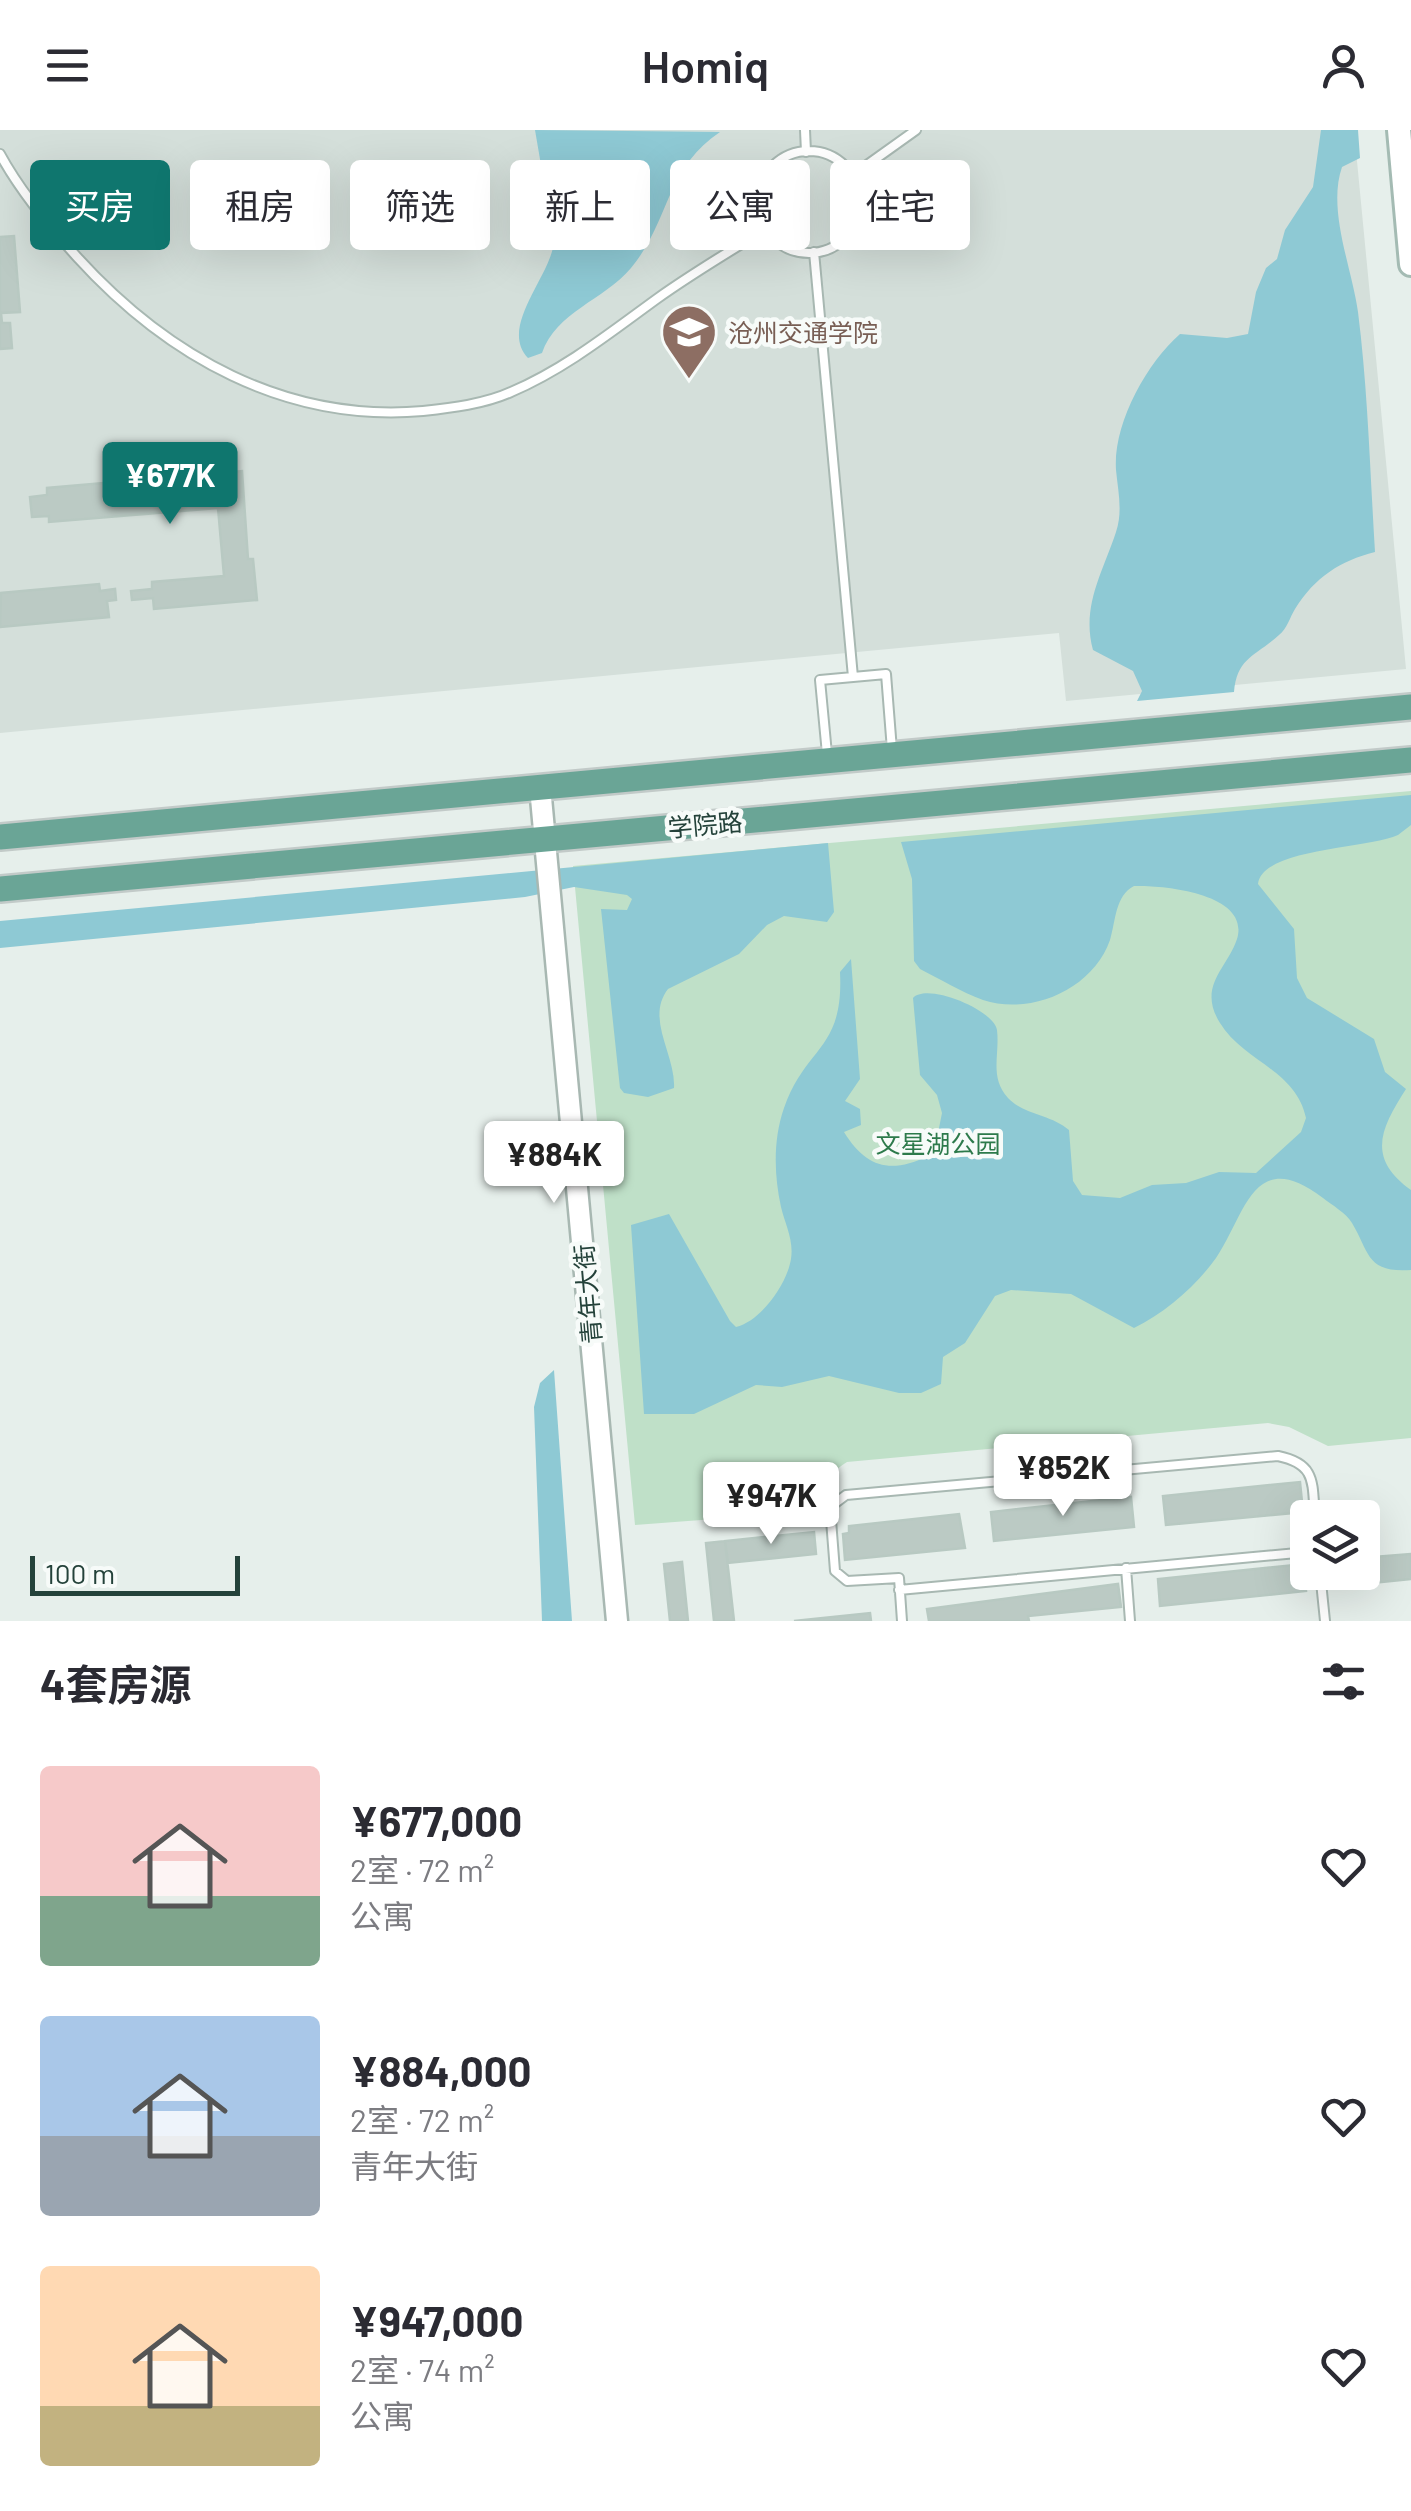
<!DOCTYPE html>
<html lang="zh">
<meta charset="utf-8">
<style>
body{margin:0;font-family:Barlow,"Noto Sans SC",sans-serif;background:#f7f7f7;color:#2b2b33;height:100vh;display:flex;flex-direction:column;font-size:38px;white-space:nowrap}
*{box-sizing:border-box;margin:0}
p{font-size:32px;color:#7c7c81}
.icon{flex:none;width:55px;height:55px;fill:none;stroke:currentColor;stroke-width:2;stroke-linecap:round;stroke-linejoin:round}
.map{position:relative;height:1491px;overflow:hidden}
.details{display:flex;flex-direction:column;background:#fff;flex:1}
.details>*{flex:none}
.guide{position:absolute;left:30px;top:30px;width:1352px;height:90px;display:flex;gap:20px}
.tools{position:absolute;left:1290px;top:1370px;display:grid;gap:20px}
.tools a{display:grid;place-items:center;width:90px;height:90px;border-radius:10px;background:#fff;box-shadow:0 10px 40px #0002;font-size:50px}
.scale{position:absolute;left:30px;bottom:25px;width:210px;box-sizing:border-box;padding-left:10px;border:5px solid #24423a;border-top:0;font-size:28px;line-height:35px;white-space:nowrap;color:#24423a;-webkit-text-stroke:8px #f7fbf9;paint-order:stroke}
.price{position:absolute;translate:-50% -85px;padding:0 22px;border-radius:10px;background:#fff;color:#222;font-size:32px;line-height:65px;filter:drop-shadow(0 2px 5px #0008)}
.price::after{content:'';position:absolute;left:50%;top:60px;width:30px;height:22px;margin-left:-15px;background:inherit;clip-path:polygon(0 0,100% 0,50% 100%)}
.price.on{background:#0f766e;color:#fff}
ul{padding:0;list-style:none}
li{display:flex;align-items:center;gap:30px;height:250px;padding:0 40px}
li span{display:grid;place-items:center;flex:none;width:280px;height:200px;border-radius:10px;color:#555}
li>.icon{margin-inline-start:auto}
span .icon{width:120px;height:120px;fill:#fffc;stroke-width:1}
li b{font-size:42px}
h2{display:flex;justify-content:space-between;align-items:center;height:120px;padding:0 40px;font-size:42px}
.pill{padding:0 35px;border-radius:10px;background:#fff;box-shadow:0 10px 40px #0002;font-size:35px;line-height:90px}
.pill.on{background:#0f766e;color:#fff}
header{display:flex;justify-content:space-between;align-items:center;height:130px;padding:0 40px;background:#fff;font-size:45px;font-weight:600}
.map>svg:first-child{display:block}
.built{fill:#d4dfda}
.green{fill:#bfe0c8}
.water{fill:#8ec9d4}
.building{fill:#bbcac4;stroke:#b8c9c2;stroke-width:2.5}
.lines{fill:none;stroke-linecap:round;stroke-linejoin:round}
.service-casing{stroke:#a8b8b2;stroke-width:12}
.tertiary-casing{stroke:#a8b8b2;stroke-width:25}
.secondary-casing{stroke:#a4bbb3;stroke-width:28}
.primary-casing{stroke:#c2cac8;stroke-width:30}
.service{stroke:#fff;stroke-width:8}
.tertiary{stroke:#fff;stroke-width:20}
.secondary{stroke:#fff;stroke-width:22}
.primary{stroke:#6aa596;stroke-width:25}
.labels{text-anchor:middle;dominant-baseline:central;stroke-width:9;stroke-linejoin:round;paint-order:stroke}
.education-label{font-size:25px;fill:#785e54;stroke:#f7fbf9;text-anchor:start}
.street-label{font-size:25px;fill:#24423a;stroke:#f7fbf9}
.park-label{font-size:25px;fill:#2d7a4b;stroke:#f7fbf9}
</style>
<header><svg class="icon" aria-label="menu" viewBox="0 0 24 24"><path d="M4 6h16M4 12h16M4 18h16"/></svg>Homiq<svg class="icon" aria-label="person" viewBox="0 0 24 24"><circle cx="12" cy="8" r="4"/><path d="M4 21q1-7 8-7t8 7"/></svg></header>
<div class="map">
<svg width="1411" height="1491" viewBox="0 0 1411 1491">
<rect width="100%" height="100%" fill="#e6efeb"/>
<path class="built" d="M0,0H1354L1406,539L1066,571L1059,503L0,603Z"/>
<path class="green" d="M1411,661V1308L1328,1316L1289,1297L1268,1293L847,1332C825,1344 826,1370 805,1382L635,1395L573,736Z"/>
<path class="water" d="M535,0L720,2C665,39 670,91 631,138C604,170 556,182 542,223L528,228C498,197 552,145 554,111Z
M1321,0H1358L1360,28L1342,37C1327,80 1352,138 1358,182C1368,261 1370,342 1375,422C1340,431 1315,447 1295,479C1290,487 1287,499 1279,505C1256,526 1237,527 1234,562L1137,571L1142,561L1133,541L1093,520C1081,476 1103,442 1116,402C1123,381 1118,361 1116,340C1113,294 1146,234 1180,204L1227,208L1248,204L1256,162L1266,138L1277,129L1285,100L1313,57Z
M1411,665V695L1398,705C1368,719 1262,718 1258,754L1294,799L1297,848L1307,868L1374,909L1385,942L1406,959C1382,997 1365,1027 1411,1060V1140C1366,1143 1370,1123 1352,1093C1346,1083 1332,1075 1323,1068C1253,1015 1246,1084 1216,1128C1196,1156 1165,1183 1134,1198L1071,1164L1011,1160L995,1166L965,1213L943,1227L941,1254L921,1263H899L829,1246L782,1257L756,1255L694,1284H644L631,1095L669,1084L730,1191L736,1197C761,1191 787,1154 791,1129C794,1110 785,1094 781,1077C774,1045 773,1010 784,978C806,915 844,921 840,842L851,829L860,949L845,971L860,979L861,995L844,1002C866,1038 891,1044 928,1026L936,1013L942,983L937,965L920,945L913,868C927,852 994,880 997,900C1000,925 989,947 1008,968C1024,985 1051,984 1069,1000L1073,1051L1082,1065L1120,1068L1152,1055L1186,1053L1219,1042L1256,1043L1301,1002L1306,988C1296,940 1243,931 1220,893C1197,856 1227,839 1237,809C1251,763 1162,755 1134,756C1115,766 1116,790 1110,810C1093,859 1031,886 983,870C961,862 940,849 920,839L914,831L912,749L901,712Z
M828,713L834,782L827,792L784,786L767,795L739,824L668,859C645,889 676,925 674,958L648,967L624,963L620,958L601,779L627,780L632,769L627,765L574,757L525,767L0,818V791Z
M554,1240L572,1491H542L534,1277L540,1253Z"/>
<path class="building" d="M14,106L20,182L1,183L2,193H10L12,218L0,219V107Z
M242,341L248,429H253L257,470L154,479L153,468L132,470L131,461L152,459V452L224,446L218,378L49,392V386L32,387L30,367L47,365V358Z
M99,454L100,461L115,459L116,470L107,471L109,487L0,497L1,463Z
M1300,1352L1303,1382L1166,1395L1163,1366Z
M1131,1367L1134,1397L994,1411L991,1382Z
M959,1384L965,1418L845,1430L843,1404L849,1403V1396Z
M814,1402L816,1424L728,1433L725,1411Z
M725,1411L734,1491H714L706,1413Z
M1411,1424V1449L1334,1457L1332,1442H1362V1428Z
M682,1432L688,1491H670L664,1434Z
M1304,1434L1306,1461L1160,1476L1158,1449Z
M1118,1454L1121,1477L1028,1486L1029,1491H929L927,1479Z
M870,1483L871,1491H794Z"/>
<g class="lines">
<g class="service-casing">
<path id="service" d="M805,0L806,22
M758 72a51 51 0 1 1 102 0a51 51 0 1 1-102 0Z
M0,24C20,61 49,96 77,127C167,226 285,293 423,281C451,278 485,274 511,262C565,239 611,202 658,168C693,143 730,121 766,99
M853,45L916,0
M814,122L853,547
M827,624L820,550L886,544L892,620
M1126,1438L1130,1491
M1320,1442L1325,1491
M899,1460L1308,1422
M902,1491L899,1448L847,1451L835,1441L830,1377L846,1365L1278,1326C1317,1334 1312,1353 1315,1388"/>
</g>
<g class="tertiary-casing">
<path id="tertiary" d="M540,657L617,1491"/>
</g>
<g class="secondary-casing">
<path id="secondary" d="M1399,0L1411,134"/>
</g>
<g class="primary-casing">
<path id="primary" d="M0,707L1411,577
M0,759L1411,630"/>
</g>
<use href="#service" class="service"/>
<use href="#tertiary" class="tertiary"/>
<use href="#secondary" class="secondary"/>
<use href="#primary" class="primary"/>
</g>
<defs>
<g id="university-pin" transform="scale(2.875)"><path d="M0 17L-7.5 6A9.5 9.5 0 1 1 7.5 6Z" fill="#8d6e63" stroke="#f7fbf9"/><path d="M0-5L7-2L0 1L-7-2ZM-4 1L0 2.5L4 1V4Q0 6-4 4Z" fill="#fff"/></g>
</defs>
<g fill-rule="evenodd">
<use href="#university-pin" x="689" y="202"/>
</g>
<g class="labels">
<g class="education-label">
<text x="728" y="202">沧州交通学院</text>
</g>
<g class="street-label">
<text transform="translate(705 694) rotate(-5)">学院路</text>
<text transform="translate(587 1164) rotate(-95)">青年大街</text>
</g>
<g class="park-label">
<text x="938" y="1013">文星湖公园</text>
</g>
</g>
</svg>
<div class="tools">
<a><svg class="icon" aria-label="layers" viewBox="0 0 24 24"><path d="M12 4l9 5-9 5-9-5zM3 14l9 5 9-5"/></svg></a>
</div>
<div class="scale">100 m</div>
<b class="price on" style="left:170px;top:397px">¥677K</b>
<b class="price" style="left:554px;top:1076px">¥884K</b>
<b class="price" style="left:1063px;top:1389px">¥852K</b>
<b class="price" style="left:771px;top:1417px">¥947K</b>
<div class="guide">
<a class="pill on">买房</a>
<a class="pill">租房</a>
<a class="pill">筛选</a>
<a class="pill">新上</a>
<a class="pill">公寓</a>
<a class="pill">住宅</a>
</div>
</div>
<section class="details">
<h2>4套房源<svg class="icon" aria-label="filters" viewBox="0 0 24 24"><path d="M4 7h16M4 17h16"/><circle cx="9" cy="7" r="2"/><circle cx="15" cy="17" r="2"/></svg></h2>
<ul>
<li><span style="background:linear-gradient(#f6c9c9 65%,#7fa58c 0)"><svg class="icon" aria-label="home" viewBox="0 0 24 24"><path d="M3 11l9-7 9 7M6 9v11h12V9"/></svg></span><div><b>¥677,000</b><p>2室 · 72 m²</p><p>公寓</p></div><svg class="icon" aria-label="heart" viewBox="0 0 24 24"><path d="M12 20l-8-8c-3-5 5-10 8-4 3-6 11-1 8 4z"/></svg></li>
<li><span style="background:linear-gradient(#a9c7e8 60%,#9aa5b1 0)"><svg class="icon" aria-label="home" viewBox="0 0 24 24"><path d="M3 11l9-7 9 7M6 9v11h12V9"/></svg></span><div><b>¥884,000</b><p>2室 · 72 m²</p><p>青年大街</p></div><svg class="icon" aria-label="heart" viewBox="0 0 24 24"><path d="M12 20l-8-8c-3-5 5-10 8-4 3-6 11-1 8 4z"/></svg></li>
<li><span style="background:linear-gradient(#ffd9b3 70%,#c2b280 0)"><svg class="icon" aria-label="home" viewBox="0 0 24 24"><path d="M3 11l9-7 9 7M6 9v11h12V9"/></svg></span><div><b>¥947,000</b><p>2室 · 74 m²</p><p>公寓</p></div><svg class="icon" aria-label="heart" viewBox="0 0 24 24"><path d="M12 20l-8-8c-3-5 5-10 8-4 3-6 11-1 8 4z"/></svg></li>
</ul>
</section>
